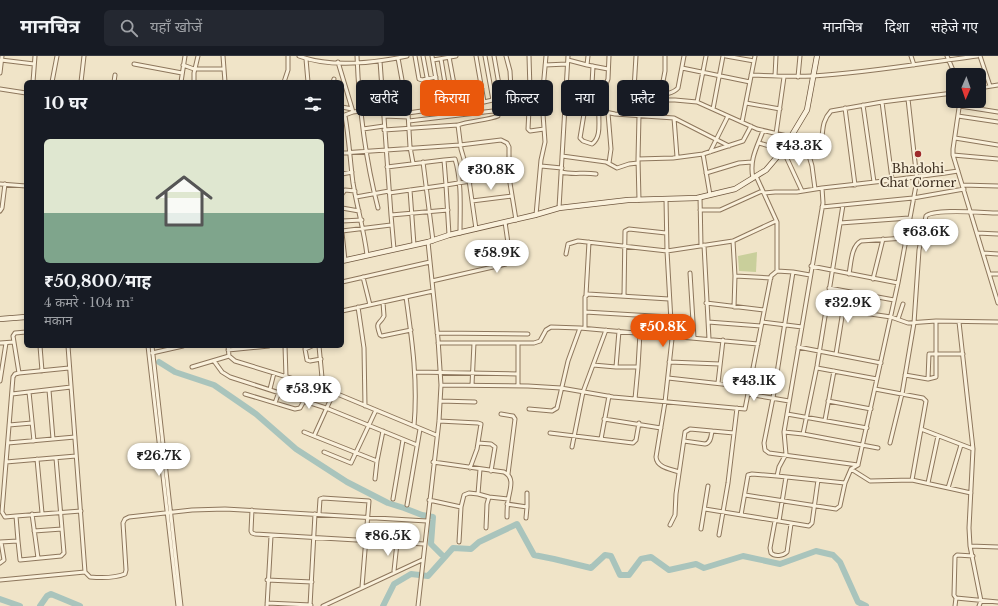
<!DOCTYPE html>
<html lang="hi">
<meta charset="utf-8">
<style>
body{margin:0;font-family:"Libre Baskerville","Noto Sans Devanagari",serif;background:#242831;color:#f1f3f6;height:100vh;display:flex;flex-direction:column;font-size:15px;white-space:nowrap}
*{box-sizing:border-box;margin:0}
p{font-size:13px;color:#9ea1a6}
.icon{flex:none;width:22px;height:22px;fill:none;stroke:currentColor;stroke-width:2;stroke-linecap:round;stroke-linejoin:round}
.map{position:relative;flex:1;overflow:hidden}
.details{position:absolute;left:24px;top:24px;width:320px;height:268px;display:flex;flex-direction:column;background:#171b24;border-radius:6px;box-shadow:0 2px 6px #0003}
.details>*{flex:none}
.guide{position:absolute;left:356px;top:24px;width:380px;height:36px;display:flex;gap:8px}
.needle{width:26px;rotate:182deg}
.controls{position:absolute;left:946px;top:12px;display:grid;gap:8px}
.controls a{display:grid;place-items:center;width:40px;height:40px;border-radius:6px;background:#171b24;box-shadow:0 2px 6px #0003;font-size:20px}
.price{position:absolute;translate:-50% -34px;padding:0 9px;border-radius:14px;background:#fff;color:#222;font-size:13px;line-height:26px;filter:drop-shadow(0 1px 2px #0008)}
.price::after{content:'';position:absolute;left:50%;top:24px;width:12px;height:9px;margin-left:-6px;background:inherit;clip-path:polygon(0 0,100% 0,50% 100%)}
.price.active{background:#ea580c;color:#fff}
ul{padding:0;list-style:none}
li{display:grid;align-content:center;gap:8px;height:212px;padding:0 20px}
li span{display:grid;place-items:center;height:124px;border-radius:6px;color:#555}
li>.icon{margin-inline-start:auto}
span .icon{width:72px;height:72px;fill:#fffc;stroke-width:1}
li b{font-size:17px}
h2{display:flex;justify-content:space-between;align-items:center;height:48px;padding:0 20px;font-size:17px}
.pill{padding:0 14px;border-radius:6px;background:#171b24;box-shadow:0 2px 6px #0003;font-size:14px;line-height:36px}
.pill.active{background:#ea580c;color:#fff}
header{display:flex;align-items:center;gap:24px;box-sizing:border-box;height:56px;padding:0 20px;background:#171b24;border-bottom:1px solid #363941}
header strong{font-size:19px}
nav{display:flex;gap:22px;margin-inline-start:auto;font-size:14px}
.search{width:280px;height:36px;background:#242831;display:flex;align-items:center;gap:10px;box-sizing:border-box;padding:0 14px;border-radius:6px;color:#9ea1a6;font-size:15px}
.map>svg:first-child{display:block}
.green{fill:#c9cf9b}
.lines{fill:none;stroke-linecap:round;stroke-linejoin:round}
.river{stroke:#a9c4bc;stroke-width:6}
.street-casing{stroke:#8d765c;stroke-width:5}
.secondary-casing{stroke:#6f573f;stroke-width:6}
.street{stroke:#faf1dc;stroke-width:3}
.secondary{stroke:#faf1dc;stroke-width:4.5}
.poi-dot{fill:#9e2a2b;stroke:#f7eed8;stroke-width:1.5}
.labels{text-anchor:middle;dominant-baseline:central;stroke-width:3.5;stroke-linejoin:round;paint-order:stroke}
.poi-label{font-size:12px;fill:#3d2e20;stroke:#f7eed8}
</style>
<header>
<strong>मानचित्र</strong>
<div class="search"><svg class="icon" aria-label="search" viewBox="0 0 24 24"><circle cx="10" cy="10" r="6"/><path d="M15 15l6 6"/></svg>यहाँ खोजें</div>
<nav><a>मानचित्र</a><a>दिशा</a><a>सहेजे गए</a></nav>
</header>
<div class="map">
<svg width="998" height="550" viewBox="0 0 998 550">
<rect width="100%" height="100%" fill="#f0e4c8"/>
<path class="green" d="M757,196L756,216L739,215L738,200Z"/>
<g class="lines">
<path class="river" d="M159,306L175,316L214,329L256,358L296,393L347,426L388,447L404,452L422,459L433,461L431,488L444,501
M0,543L20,550
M40,550L47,540L51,538L80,550
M383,550L394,528L411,518L428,520L453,492L471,493L479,486L517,468L534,499L554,503L591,512L605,499L611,500L620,519H629L641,503L651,501L669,514L696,508L704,512L743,500L780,508L816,495L833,499L840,506L858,546L866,550"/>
<g class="street-casing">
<path id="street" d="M223,0L225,26
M299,0C330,12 375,7 407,0
M357,0C359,51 365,102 378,152
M415,0L419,23L422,24L436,21
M423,0L433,53
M432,0L441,52
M485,0L493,44
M506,0L510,15L511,33L516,35L530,34
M529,0L530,34L528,73L530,75L544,73
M636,0L633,50L639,60L638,103L639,144
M726,0L754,5
M911,0L914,9
M947,0L955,19
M980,0L990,30
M449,1L454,28
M398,2L408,57
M306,3L308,26
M441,3L449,51
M1,4L34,8
M433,4L456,0
M568,4L587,9L608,13
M380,5L391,159L394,193
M338,6L353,56
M134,8L182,17
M183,9L194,13H224
M545,9L567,8
M587,9L588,0
M682,12L750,26
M0,17L2,0
M751,19C772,20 792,21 813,20C868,17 923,7 977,0
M775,20L776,0
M798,21L800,0
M33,26L35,0
M52,26L57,0
M81,26L84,0
M114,26L115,19
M181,26L185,0
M194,26V17L198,0
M284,26L288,14V0
M333,26L334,23
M566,27L588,30L594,28L604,33C602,40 600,47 599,55C598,65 602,81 592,88L583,85L580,82L585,52
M592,28L593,10
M979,32L998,29
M0,33L26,37
M604,33L608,23L609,0
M530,38L543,39
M447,39L482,33
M660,41L665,15V0
M659,44H675L697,46L706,0
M960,45L953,93V99L998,247
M484,46L497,43L501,40L494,0
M697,46L757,73L791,81
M882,46L892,123
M746,47L780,53
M565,48L615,58L674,62L729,90
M863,49L874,126
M960,50L998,56
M342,51L352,53
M845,52L855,129
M713,53L723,0
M608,57L611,93L609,107
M342,60L353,56L361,55
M345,60C349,82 350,104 353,127C357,151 364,174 367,199
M384,60L408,61
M958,60L998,66
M657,61L660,41C665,37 673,38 678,32L684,0
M674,62L677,101
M409,65L493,55L498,57V60C489,64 469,65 458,69
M742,66L755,0
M363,73L384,70
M384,74L458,69L461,93L468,117L476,173
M776,78L784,21
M955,82L998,89
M759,87L783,94L802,135
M786,90C793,96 811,99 819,94C825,79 819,68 831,55L882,46L953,37
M710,96L728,60
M808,96L812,110L815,133
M342,97L460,89L501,84L507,87L509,91V120
M703,98L710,139
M953,99L998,103
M562,100L606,106L617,112L629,108L638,107
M638,103L673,102L703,98L743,85L751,70
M444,104L455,103C462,125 460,154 460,177
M423,106L433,185
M413,107L410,91L408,57L484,46L476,0
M541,110L562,112
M387,111L444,104L446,129L389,137
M561,116C572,119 584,116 596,118
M706,117L739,107L752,106
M342,118L352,116
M753,122C749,104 757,91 763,75
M0,128L26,130
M962,129L998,130
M822,132C868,127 913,122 958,115
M410,134L414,189
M764,137L775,136H797L822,132L823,147L784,376L786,398L779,411L777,420L845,427L851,413L858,409
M342,138L345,134L355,135
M356,141L389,135
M700,141L701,190
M666,143L667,195L672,283L665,346L656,401C657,412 671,413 679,416
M472,145L512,140
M822,151L913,142L964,133
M342,152L359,155
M559,152L568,0
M700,154H720L762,135
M0,155L2,152L5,128
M391,159L448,154
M536,159L541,104L545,86L542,44L546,0
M342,165L362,164
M840,167L909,162
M342,175L391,169
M342,177L345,204
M977,177L998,178
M449,179L446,129L507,119L509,121L516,164
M733,185L735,220L771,222
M704,189L709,283
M983,197L998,198
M566,198L568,188L578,185L667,195L733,185L776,165
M811,210L898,227
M777,215L793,216L773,342L764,387L765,394L769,397L858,409L898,227L917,124L908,43
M793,216L810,219
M690,217L694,282
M849,218C851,208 851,190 861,185L905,182
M990,218H998
M363,221L370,249
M873,223L883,183
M432,225L506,208L509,204L510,201L505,166
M342,226L430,206
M829,232L894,244
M586,239L589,186
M624,240L625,175L629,173L666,177
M406,241C412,284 418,325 414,370
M383,246L384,260C379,270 375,264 380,279L382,280L411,274
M706,247L764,254
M358,251L364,292L365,350
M734,251L735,220
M843,254L891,261L908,267L936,265L998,266
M342,255L433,235
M585,256L670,261
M898,263L903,248
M708,266L761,270
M762,266L802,271
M959,266L973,393L969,472L970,490L981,545L979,550
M585,272V241L588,238L669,243
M437,277L528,278
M0,287L14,286
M438,287H534L540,285L546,274L551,271L580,272
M518,288V330
M40,290L42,315
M148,290L178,550
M152,290L181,550
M228,290L229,300L235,305L323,332L436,379
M285,290L286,321
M312,290L305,293L307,304L310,305L321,303
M319,290L323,332
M798,291L881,307
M228,294L269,290
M152,297L183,290
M836,298L846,236
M214,305L222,316L230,321L326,352L417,389
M669,306L720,308
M593,309L606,274
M192,311L229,300
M616,311L619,275
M817,312L877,323
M415,316L518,318
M19,317L13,280L15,277L26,276
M905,319L928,323L936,321V265
M668,322L749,331
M928,323L929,298H963
M0,325L6,287
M718,327L723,284
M441,329L528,330L561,332L613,341L745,353L771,220L777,215V166L756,120
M472,329L474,287
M270,333L274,317
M875,333L923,342L926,345L912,424
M49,334L53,383
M29,336L34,385
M12,338L71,331
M245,338L295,353L300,352L304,345
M748,338L789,345
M635,343L638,311
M440,345L475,346
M828,345L871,353
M275,347L279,336
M529,353L552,355L557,352L568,305L580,272L758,288
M501,358L513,360L515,363L508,418
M787,358L867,372
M604,363L661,372
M825,364L834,315
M439,365L478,367L481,368L477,393L470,412
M9,369L32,367
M921,373L973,393
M304,376L377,405
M784,376L803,378L817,310L843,149
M550,377L633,387L636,384L639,367
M803,378L878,392
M314,380L334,336
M601,383L609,340
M684,385L705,388C711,387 711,380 712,375
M8,387L75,381
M478,387L491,388L495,391L491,415
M890,387L902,338L914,267L919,194L926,160C935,152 984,157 998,157
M572,391L583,336L593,309L616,311H638L640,277
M324,396L351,407L376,354
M37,403L42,457
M6,406L76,400
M433,406L504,416C516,422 509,435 508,445C507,450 507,456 507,461
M480,413L478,438L489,441
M851,413L870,425L912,424L971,437
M375,423L377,405L383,375
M928,427L938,380
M948,432L961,389
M745,439L836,453L840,450L845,427
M393,443L403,384
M429,444L461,451
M507,448L527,451
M407,449L420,373
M705,453L809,470L812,467L818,424
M252,454L251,475L252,477L255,478L424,488
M32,458L38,502
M319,458L320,443L323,442L369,445L362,531
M741,459L748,419L752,418L777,420
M16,460L81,455
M526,462L527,451V437
M775,465L770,492L771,497C775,501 783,500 787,496L791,468
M779,465L786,421
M670,469L675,459L676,438L685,376L690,373L734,377
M486,472L487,448L489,441L508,443
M701,473L708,430
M34,475L62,473
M719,479L728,427L737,352
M18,485L20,504L61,500L64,497L56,402
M0,486L18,485L16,460L5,461L2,456L13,321L15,318L19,317L69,312
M459,486L461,451L464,439L469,437L478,438
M970,490L998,491
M973,500L957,499L955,501L954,539L956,542L998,546
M0,507L4,504L1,486
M394,515L397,487
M85,516L90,521C101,522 115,522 125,518L126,514L123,467L125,463L129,461L192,454L225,453L427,465
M0,524L85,516L68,290
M267,524L312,526
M267,547L311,549
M267,550L271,480
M310,550L315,458
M323,550L422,504
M418,550L439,365L441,329L438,283L428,186
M955,550L956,542"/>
</g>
<g class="secondary-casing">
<path id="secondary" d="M342,205L428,186L449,179L535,159L559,152L628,144L697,142L735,133L766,114L783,94L807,54L817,0
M0,263L26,261"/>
</g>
<use href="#street" class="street"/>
<use href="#secondary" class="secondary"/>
</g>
<circle class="poi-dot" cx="918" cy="98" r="4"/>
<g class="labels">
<g class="poi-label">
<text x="918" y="112">Bhadohi<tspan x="918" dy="14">Chat Corner</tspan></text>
</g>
</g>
</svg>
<div class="controls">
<a><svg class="needle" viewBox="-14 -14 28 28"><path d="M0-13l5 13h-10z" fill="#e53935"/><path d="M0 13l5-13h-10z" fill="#9ea1a6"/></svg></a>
</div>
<b class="price" style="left:799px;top:111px">₹43.3K</b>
<b class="price" style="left:491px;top:135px">₹30.8K</b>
<b class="price" style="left:926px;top:197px">₹63.6K</b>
<b class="price" style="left:497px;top:218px">₹58.9K</b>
<b class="price" style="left:848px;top:268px">₹32.9K</b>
<b class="price active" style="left:663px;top:292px">₹50.8K</b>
<b class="price" style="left:754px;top:346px">₹43.1K</b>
<b class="price" style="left:309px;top:354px">₹53.9K</b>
<b class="price" style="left:159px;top:421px">₹26.7K</b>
<b class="price" style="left:388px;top:501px">₹86.5K</b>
<div class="guide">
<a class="pill">खरीदें</a>
<a class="pill active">किराया</a>
<a class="pill">फ़िल्टर</a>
<a class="pill">नया</a>
<a class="pill">फ़्लैट</a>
</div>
<section class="details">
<h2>10 घर<svg class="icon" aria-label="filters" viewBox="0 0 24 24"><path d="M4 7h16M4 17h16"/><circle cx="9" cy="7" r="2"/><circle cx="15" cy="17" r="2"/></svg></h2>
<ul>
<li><span style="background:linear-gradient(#dfe7d0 60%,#7fa58c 0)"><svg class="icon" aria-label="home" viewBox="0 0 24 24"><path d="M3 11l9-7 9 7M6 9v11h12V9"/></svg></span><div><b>₹50,800/माह</b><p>4 कमरे · 104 m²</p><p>मकान</p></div></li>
</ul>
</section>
</div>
